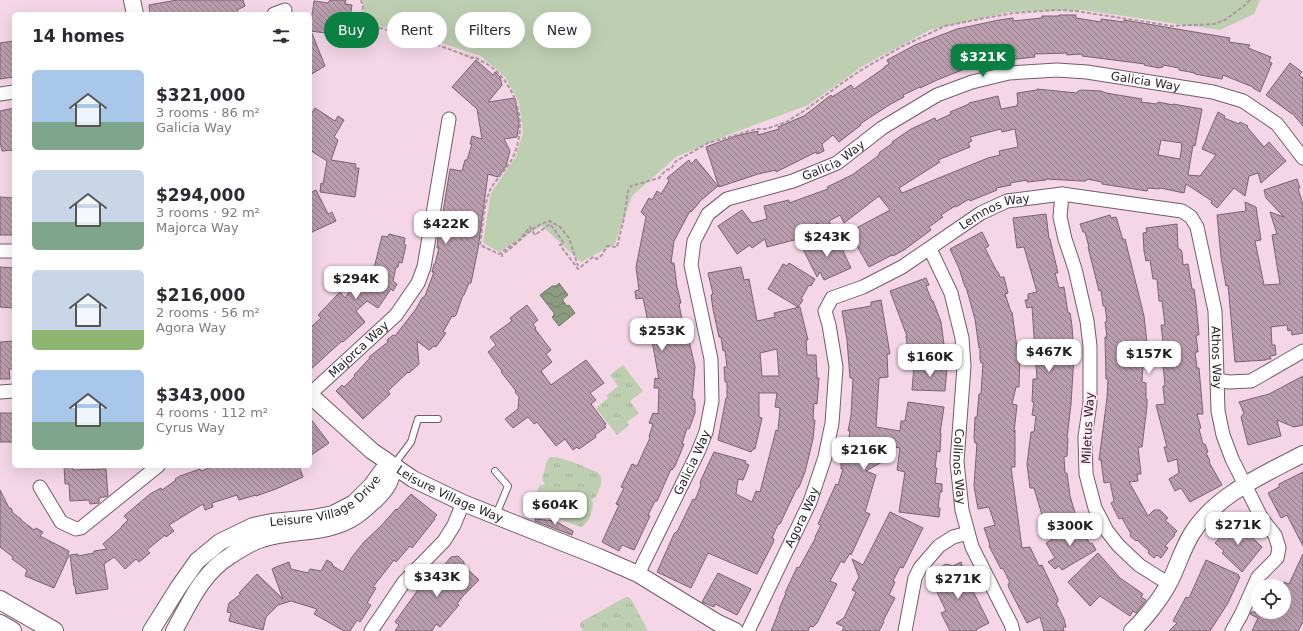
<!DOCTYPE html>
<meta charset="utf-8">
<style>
body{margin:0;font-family:"DejaVu Sans",sans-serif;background:#f7f7f7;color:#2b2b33;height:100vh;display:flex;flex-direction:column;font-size:15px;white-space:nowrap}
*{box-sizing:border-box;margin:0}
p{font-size:13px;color:#7c7c81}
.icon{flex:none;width:22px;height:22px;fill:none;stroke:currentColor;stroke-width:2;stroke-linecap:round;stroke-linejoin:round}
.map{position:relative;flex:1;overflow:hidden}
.panel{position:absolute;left:12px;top:12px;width:300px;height:456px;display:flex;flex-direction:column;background:#fff;border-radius:6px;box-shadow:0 4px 16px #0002}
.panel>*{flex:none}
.top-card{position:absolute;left:324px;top:12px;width:380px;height:36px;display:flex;gap:8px}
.controls{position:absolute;left:1251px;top:579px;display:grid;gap:8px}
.controls a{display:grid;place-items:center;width:40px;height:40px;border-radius:50%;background:#fff;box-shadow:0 4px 16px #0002;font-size:20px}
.price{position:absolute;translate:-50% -34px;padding:0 9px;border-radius:8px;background:#fff;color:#222;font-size:13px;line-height:26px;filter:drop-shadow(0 1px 2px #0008)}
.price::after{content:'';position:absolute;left:50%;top:24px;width:12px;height:9px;margin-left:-6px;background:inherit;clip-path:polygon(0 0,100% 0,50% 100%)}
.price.on{background:#0b8043;color:#fff}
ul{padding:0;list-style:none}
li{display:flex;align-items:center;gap:12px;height:100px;padding:0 20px}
li span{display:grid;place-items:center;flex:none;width:112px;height:80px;border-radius:6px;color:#555}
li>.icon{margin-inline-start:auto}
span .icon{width:48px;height:48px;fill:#fffc;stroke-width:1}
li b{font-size:17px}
h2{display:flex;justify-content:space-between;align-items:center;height:48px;padding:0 20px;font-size:17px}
.chip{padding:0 14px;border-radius:18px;background:#fff;box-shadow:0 4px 16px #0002;font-size:14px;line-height:36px}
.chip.on{background:#0b8043;color:#fff}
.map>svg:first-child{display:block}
.green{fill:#becfb1}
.park{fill:url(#park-tufts)}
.water{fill:url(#water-waves);stroke:#6f7765}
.building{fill:url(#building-back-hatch);stroke:#7c6270;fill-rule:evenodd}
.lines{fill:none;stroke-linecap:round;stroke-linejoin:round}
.service-casing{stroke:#745b69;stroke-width:8}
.minor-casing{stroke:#745b69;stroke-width:15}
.tertiary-casing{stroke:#745b69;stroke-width:18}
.secondary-casing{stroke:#745b69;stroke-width:20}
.path{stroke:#ae97a3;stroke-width:2;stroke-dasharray:4 2;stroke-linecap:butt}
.service{stroke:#fff;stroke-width:6}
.minor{stroke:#fff;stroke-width:13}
.tertiary{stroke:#fff;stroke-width:16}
.secondary{stroke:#fff;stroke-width:18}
.labels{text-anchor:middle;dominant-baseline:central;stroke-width:3.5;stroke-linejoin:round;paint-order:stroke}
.street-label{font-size:12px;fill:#2b2127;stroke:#fde5f2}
</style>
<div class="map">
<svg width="1303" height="631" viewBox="0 0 1303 631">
<defs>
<pattern id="park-tufts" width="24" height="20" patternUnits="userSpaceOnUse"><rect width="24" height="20" fill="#becfb1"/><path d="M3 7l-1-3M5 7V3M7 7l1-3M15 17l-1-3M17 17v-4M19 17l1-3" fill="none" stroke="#a3b198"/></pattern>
<pattern id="water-waves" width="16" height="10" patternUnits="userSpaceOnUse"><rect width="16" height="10" fill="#8c9c80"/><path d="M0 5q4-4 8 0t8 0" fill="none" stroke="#737f69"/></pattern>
<pattern id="building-back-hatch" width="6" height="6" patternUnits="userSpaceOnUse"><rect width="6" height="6" fill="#ba9ead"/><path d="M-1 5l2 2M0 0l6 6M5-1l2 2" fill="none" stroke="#97808d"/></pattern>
</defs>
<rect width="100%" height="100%" fill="#f4d6e6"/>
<path class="green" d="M363,0H1260L1254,14L1220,30L1082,10L1009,12L930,30L863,66L808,105L733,133L676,157L632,196L615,244L581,262L542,226L499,252L483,243L491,193L515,158L523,133L519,102L505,77L481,56L426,38L364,22Z"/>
<path class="park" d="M623,365L643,391L630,401L639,413L627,422L629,425L617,435L596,408L608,398L606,396L618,386L610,375Z
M550,457C563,456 584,467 597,472C606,478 599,490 595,498L591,500L593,502C593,510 589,524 581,527L533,510C531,503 536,494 539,487L540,485H545L542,479L547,461Z
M626,597H629L632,601L648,631H583L580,625L581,622Z"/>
<path class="water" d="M559,283L568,295L563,299V301L567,306L569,305L575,313L559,326L552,317L554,315V313L540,295L552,286H556Z"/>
<path class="building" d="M177,0H243L245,6L237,10L238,14H150L149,5Z
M330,0H346L345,4L352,5L347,36L311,31L325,66L310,75V30L314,1L328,3Z
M1059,15H1076V18L1101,22V19L1124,22V20L1230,38L1229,42L1250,45L1248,48L1271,57L1269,61L1272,63L1260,92L1253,88V87L1223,75L1222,79L1195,74V73L1179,70V68L1163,65V67L1159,68L1144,65L1145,64L1082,56V54L1067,55V53L1034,54L1035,57L1007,60V59L991,62V60L961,69L962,70L937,80L920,88V87L903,95L904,97L889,105L860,124L861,125L839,142L833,135L822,144L824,151L817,154L816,152L776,172V170L758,174L719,187L706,147L736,136L758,131V135L779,129L778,127L804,116L831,95L832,97L851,85L854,89L884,68V67L889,64L887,60L915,45L957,29L999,20L1013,18V21L1042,18V16H1059Z
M14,41V77L0,79V43Z
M476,60L493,75L495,72L500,77L502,85L488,102L515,98L519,123L517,137L504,139L510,151L506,166L498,177L488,174L478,249L471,283H469L464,295H463L456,315L454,317L452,316L443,332L446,333L436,347L434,346L429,350L417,341L419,364L409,373L408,372L388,391L390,394L363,419L336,391L342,385L344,387L355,376L354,375L370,358L369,357L388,342L387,340L393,335L395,336L416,309L422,298L425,296L434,272H432L434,264H435L439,248H437L438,237L440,229H442L444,213L443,212L450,169L462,171L465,160H467L472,144H470L472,136L482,139L477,109L452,87Z
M1290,63L1302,72L1299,75L1303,78V126L1292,113V114L1266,95Z
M1037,89L1077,93L1078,91L1082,90L1101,91L1106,93L1142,99L1141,102L1157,104L1158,102L1173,105V104L1202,109L1195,146L1193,145L1188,175L1200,176L1216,155L1202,149L1218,112L1225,116L1224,118L1239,124L1240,122L1248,126L1247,127L1264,147L1269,142L1286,161L1261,183L1258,173L1249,176L1245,196L1234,188L1217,208L1211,203L1212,201L1186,184L1184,193L1160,188L1159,189L1148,188L1147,191L1102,184V182L1087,179L1086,181H1082L1046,179V180L1027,182V180L1010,183L1011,185L996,188L997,190L970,201L969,199L956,207L955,206L941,215L943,217L940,219L929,227L931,230L904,250L893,256L892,255L869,267L849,232L890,210L879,196L844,223L840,215L829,221L834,231L824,238L818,223L796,232L798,239L767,247L765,239L752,248L750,245L737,254L718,226L742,210L752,223L767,219L764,206L789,200V203L828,189L827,187L852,175L878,156L880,152L893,143L892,142L911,129L935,118L936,121L951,114L950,112L969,104V103L998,96L1001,109L1017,106V104H1018L1017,93L1037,90ZM1001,129L1002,132L1015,129L1018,147L999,151L1000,155L988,158L902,193L899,188L940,162L938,160L970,147L968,143L972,141L970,137ZM1161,140L1182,143L1180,159L1158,155Z
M14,108V150L2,151L0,142V111Z
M315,108L335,121L338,116L344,120L334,137L338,140L331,160L356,164L355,168H359L355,197L320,192L321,183L323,184L327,161L310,150V116Z
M696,159L718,186L699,202V203L691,212L690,211L674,241L671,263H674L677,287L681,303L679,304L682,320L684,319L686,332H687L695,367L692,399H694L695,403V413L689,429L687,428L682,444H684L680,454L675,466L672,470L671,469L657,501H655L648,515L650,516L634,550L622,545L619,551L602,542L619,505L616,504L624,488L621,487L632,464L637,466L650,438L649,437L653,424L649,423L653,413L658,414L659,388H654L655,378L659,379L652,341L643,298L636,299L635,291L639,290L636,267L646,217L641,212L649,198L652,200L657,191L661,194L669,181L667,178L689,160L691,164Z
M1297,179L1300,188H1298L1303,205V333L1292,335L1291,330L1288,331L1287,325L1271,327L1272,345H1275L1276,355L1270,356L1271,359H1266V360L1235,362L1228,285L1226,286L1221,257L1217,215L1246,211L1245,202L1256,207L1261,240L1255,241L1264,285L1280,284L1272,235L1277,234L1270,212L1284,217L1266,198L1264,190Z
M316,190L328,214L332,212L336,221L310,233V193Z
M0,197L14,198V235H0Z
M1046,214L1049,239H1050L1058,273H1055L1059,288L1064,287L1068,313H1070L1072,326L1074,356L1071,404L1067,438H1068L1067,456L1064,457L1065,473H1067L1070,496L1076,516L1045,525L1034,488H1030L1027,464L1031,432H1034L1036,416L1032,415L1034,402H1032L1033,379H1037L1032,307L1027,308L1025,300H1028V294L1037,292L1024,247L1017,248L1013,218Z
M1110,215L1111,218L1116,217L1123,240L1125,239L1144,316L1148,352L1164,350L1161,325H1165L1162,301H1159L1157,279H1153L1150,260L1146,261L1144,251L1143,233L1147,232L1146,228L1177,224L1178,249H1180L1182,252L1183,265L1188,264L1192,289H1194L1196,303L1199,335H1196L1198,352H1195L1197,368H1199L1203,414H1197L1201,428L1199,429L1203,444H1205L1208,452L1206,453L1210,461L1209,462L1222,485L1190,502L1181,488L1175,491L1169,479L1179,473L1177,459L1168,462L1164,447H1167L1156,405L1165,404L1163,388V386H1165L1163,364L1143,366L1142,382L1146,383V399H1147V406L1142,447H1138L1141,474H1137L1138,481L1129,482L1148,516L1154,510H1160L1168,518L1165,520L1177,531L1174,534L1175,535L1165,546L1168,548L1161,558L1157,555L1154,558L1148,553L1149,551L1137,540L1136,541L1130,536L1131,534L1122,518L1119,519L1111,503L1114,501L1110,482L1104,483L1101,460H1099L1107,398L1108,379H1106L1105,337H1107L1105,322L1107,321L1105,306H1103L1101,290L1099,291L1088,247H1089L1085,232H1083L1080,224Z
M982,232L989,246L985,248L997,272H998L1000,277H1004L1008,293L1005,294L1011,312H1012L1018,355H1020L1019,387H1016L1012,404L1017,405L1014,432L1015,430V467H1011L1022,548L1030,547L1039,566L1042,565L1058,599V602L1056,603L1064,619L1066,627H1063L1064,631H1044L1040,617L1027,623L1009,588L1008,584L1010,583L1003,568L1001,569L989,546L990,545L984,528L995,525L989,507L978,509L974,486L977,443H975L974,438L975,417H977L979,394H981L983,363H981L980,359V347L979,348L975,319L966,287H965L959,268L950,249Z
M389,234L405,238L404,244L406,245L402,263L399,262L398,267H396L393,281L397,284L393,291L391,289L378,308L367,301L356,311L365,322L343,342L342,341L310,370V328L321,318L318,315L340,292L345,298L365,267L369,269L371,266L374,268L382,236L388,237Z
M828,237L831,242L837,238L851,268L824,280L820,272L817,277L803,249Z
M789,263L815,279L811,286L809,285L801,299L803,300L798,307L768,289L783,264L787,266Z
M0,267L14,268V308L0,307Z
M741,267L744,280L749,279L757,321L775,317L774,313L800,307L808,340H806L807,355H816L817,378H819L817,404L814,403L813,420H815L813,439L805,472L799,487L796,490L780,524H778L772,538L774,539L773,543L757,574L708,553L691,588L657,572L674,534L678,530L693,499L695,500L701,485L700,484L701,480L714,452L746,461L745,463L749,465L743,480L738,479L736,494L752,502L756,491L760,492L776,430L778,431L780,408L775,407L777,393H759V417L762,418L755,449H753L751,452L718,440L726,398H727V382H725L724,367H727L725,350L723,351L721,337H719L713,309L711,295L713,294L708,273ZM777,349L779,376H762L760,353Z
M926,278L929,285L926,286L932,301H933L941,322L945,352L909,357L906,336H907L890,291Z
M881,300L890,354H887L888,377L879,378L876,427L900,431L901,421H905L908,402L944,407L940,433H941L940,452L937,451L935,468H937L935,483L942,484V492H940L938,508H940L939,517L899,512L905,472L897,470L900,448L882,445L880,456L884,461L866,471L876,475L865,512L870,514L851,555L850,553L844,563L841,561L830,581L837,584L817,623L813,627L810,626L808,631H771L780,609H779L786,593H785L797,567L799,568L816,537H815L821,525L818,524L836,484L838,485L843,469H841V464L845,447L847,448L850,431H848L851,416L853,378H850L847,340L842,311L871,306V302Z
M527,305L538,320L533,324L536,328L535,329L551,350L546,354L552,362L541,371L551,385L586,360L604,383L590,393L596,400L591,404L606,424L604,426L606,427L595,435L596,437L579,449L577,447L573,450L565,439L556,446L537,422L534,424L528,417L513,428L505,419L518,409L519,397L515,392L516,391L501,372L502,371L488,352L496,345L490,337L512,321L510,318Z
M14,341V369H9L10,379H0V342Z
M914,366L947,367L945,391L912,390Z
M1303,376V425L1294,427L1277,420L1281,436L1248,445L1241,417L1244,413L1239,402L1269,394Z
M0,413H14V442H0Z
M310,418L329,443L310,456Z
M64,466H72L73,470L106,469L108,496L99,498V503L90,504L89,500L70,501L69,484H65Z
M214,466H299L303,477L276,489L256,496V495L239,500L237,495L212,503L213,507L205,510L203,504L169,525L174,531L166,537L165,535L147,550L150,553L139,562L136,559L125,569L114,557L104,564L108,589L76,594L75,586H74L70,555L78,554V556L94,553V551L107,549L103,544L122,527H121L128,520L124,516L150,494L161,488L162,490L176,480L175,479L180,476L200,469L201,471Z
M1303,472V546L1287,515L1281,518L1268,493L1279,487V484Z
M0,490L9,508H11L13,513L21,519V520L34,530L36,528L43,532L40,536L69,551L68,555H69L54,588L25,576L27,570L12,559L13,557L0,547Z
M411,494L437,515L434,518L435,519L412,548L410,546L396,562L394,560L373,587L376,588L367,603L371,605L360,622L357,620L350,631H344L314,614L317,609L291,601L278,605L266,617L263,630L229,621L231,613L227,612L229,603L241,594L239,593L257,574L283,599L272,569L276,567L289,562L291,569L308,573L310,569L321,571L327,560L332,563L333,566L343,572L352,557L364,542L381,526L396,509L397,510Z
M890,512L923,528L903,568L900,567L893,581L895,582L889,595L895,598L883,621L884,622L879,631H842L844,627L836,623L844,618L856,592L852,590L859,577L852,559L863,565Z
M535,519L555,521L573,531L572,535L535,521Z
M1080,522L1084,529L1082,530L1090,544L1092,543L1096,550L1062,570L1059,566L1055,569L1048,562L1055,558L1046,543Z
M1234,522L1236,524L1237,523L1262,547L1242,572L1222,553L1224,551L1215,543Z
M1098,553L1120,578L1143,594L1141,597L1146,600L1136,613L1133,611L1130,616L1100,596L1090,606L1068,582Z
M1303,554V622L1298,631H1252L1258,618L1250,614L1251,612H1284V582L1289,584Z
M458,556L464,562V566L479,580L463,596L457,604L459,605L440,627L436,624L432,631H395L399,625L395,622L423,583L431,575L434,577L451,557Z
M1206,560L1239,575L1238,576L1240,577L1228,603L1210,631H1169L1177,623L1173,621L1186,597L1189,598Z
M961,562L964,571H963L989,623L977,629L976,631H950L941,613L946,611L930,577L940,572L939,570L941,568V567L946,564L953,566Z
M718,573L751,589L737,615L715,604L714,607L702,602Z"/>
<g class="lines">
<g class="service-casing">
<path id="service" d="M393,466L411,442L418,419H438
M495,471L508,486L496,515"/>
</g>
<g class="minor-casing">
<g id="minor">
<path d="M274,14L285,10"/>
<path d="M0,94L14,92"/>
<path d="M1062,194L1060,217L1065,239L1075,269L1087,321L1090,346V403L1085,437L1086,474L1095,508L1107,531L1118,545L1139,565L1169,584"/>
<path id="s1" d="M930,249L951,293L962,338L964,366L957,462L962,510L972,547L1011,624L1013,631"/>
<path d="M0,251H14"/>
<path d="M1217,380L1229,382L1251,381L1303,351"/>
<path d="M0,392L14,391"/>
<path id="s2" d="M310,394L396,315L418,283L424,267L449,119"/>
<path d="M40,487L61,522L76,529L81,528L158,466"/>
<path id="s3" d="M638,574L698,452L706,432L712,401L711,359L691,265L694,241L708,214L727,199L793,181L837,163L882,128L937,95L972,82L1009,73L1057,70L1087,72L1213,92L1243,101L1277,124L1303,158"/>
<path d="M371,631L404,582L444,541L454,525L463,503"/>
<path id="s4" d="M748,631L810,502L825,457L832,423L836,367L829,325L825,311L832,298L863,287L902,267L981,213L1007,201L1062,194L1182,211L1191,217L1197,227L1215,311L1218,411L1223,435L1232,459L1262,519L1275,535L1279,548L1277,558L1258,577L1241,615L1232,631"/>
<path d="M905,631L915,578L920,568L939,546L953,537L968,533"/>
</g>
</g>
<g class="tertiary-casing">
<g id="tertiary">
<path d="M132,0L135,14"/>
<path id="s5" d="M310,395L372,451L413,479L463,503L599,557L638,574L718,623L735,631"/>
<path id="s6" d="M151,631L178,588L197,561L220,542L253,526L272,522L313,518L333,514L354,503L372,485L382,471L393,466C392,481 386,490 375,500C365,509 356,518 343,523C318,534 288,530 262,539C252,542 239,550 230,556C202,573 189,604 174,631"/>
<path d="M1132,631C1144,620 1162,597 1169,583C1177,568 1182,550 1191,535C1215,495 1263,475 1303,454"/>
</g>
</g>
<g class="secondary-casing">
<path id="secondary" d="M0,600L54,631
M0,624L12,631"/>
</g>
<path class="path" d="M361,0L363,6L361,23C399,33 436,43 472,58L474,57C482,61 490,65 497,72C520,95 527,129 512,159C507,169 497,178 491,188C483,205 483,227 480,245L499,254L519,240L530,227L535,235L550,224L564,243L560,245L578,269L593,257L597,259L602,255L607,246L617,247L624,218L628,191L631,186L659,178L666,170L671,169L676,161L680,159L708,143L746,132L756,129H766L786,122L804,111L842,83L863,69L901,47L945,26L985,18L1014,13L1056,10L1076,11L1172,26L1214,24L1225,20L1245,5L1250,0
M502,257V254C519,245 530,225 550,221L560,227L569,238L578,266"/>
<use href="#service" class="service"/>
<use href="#minor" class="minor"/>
<use href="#tertiary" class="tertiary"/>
<use href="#secondary" class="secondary"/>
</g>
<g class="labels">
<g class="street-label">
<text stroke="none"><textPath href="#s3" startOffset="856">Galicia Way</textPath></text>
<text stroke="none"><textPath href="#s3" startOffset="520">Galicia Way</textPath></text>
<text stroke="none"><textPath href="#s4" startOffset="539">Lemnos Way</textPath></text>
<text stroke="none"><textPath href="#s2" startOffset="66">Majorca Way</textPath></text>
<text stroke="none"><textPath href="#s4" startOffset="886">Athos Way</textPath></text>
<text transform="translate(1088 428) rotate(-87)">Miletus Way</text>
<text stroke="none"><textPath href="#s3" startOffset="124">Galicia Way</textPath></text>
<text stroke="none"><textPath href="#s1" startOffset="224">Collinos Way</textPath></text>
<text stroke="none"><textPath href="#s5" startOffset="173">Leisure Village Way</textPath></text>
<text stroke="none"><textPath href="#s6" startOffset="229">Leisure Village Drive</textPath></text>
<text stroke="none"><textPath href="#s4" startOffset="126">Agora Way</textPath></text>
</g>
</g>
</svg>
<div class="controls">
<a><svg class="icon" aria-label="locate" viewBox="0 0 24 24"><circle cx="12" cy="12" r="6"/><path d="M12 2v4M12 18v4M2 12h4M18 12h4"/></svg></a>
</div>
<b class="price on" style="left:983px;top:78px">$321K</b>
<b class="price" style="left:446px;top:245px">$422K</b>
<b class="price" style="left:827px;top:258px">$243K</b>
<b class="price" style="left:356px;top:300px">$294K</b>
<b class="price" style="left:662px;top:352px">$253K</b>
<b class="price" style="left:1049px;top:373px">$467K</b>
<b class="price" style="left:1149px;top:375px">$157K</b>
<b class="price" style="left:930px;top:378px">$160K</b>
<b class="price" style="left:864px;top:471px">$216K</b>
<b class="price" style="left:555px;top:526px">$604K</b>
<b class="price" style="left:1238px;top:546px">$271K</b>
<b class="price" style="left:1070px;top:547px">$300K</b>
<b class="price" style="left:437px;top:598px">$343K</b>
<b class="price" style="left:958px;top:600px">$271K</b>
<div class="top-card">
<a class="chip on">Buy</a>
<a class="chip">Rent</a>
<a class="chip">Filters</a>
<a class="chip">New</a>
</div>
<section class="panel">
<h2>14 homes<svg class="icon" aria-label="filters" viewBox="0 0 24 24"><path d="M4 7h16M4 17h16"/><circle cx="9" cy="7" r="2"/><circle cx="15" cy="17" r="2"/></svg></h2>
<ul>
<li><span style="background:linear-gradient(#a9c7e8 65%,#7fa58c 0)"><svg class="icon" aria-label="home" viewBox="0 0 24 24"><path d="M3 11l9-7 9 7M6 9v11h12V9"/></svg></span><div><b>$321,000</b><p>3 rooms · 86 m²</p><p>Galicia Way</p></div></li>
<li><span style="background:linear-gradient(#c9d6e8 65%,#7fa58c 0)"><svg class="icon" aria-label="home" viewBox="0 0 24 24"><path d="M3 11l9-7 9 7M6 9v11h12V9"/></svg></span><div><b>$294,000</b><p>3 rooms · 92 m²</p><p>Majorca Way</p></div></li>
<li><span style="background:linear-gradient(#c9d6e8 75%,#8fb573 0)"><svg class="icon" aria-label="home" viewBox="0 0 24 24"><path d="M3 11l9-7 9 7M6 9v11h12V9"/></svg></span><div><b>$216,000</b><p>2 rooms · 56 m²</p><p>Agora Way</p></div></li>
<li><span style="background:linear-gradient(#a9c7e8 65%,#7fa58c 0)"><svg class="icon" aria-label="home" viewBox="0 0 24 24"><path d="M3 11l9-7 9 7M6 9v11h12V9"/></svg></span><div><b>$343,000</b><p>4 rooms · 112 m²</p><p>Cyrus Way</p></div></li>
</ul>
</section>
</div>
